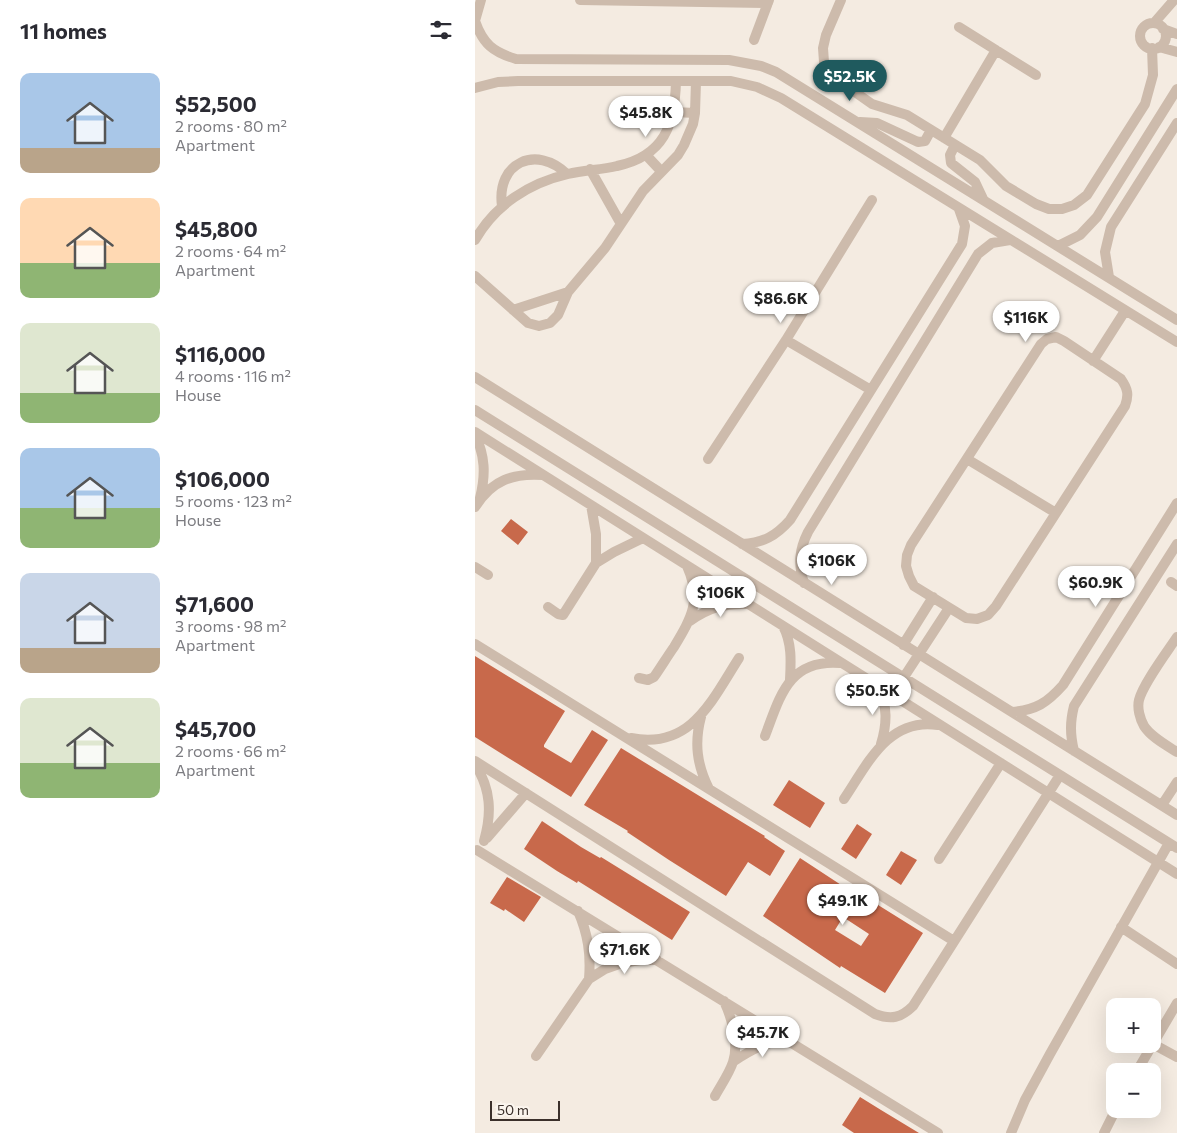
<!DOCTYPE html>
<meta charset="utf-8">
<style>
body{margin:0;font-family:Commissioner,sans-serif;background:#f7f7f7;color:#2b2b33;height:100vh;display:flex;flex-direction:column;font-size:19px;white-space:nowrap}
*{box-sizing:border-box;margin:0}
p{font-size:16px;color:#7c7c81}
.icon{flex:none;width:28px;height:28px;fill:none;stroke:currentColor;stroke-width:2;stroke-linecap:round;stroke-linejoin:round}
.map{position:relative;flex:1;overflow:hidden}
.details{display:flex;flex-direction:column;background:#fff;width:475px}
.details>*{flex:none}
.controls{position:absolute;left:631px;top:998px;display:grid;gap:10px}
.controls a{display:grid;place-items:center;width:55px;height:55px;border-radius:10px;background:#fff;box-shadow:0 5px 20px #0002;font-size:25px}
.scale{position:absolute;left:15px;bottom:12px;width:70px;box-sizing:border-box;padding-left:5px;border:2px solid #3b302b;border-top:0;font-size:14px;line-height:18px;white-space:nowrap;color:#3b302b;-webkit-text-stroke:4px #fbf5ee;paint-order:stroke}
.price{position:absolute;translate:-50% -42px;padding:0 11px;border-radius:18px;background:#fff;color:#222;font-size:16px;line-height:32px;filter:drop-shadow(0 1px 2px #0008)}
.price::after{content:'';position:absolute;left:50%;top:30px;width:15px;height:11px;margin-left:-8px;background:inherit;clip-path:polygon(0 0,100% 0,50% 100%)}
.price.active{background:#1f5a5e;color:#fff}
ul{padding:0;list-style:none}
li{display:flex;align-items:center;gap:15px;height:125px;padding:0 20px}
li span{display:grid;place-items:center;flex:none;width:140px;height:100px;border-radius:10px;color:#555}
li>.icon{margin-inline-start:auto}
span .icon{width:60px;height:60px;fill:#fffc;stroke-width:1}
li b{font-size:21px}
h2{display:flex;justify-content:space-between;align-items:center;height:60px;padding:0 20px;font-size:21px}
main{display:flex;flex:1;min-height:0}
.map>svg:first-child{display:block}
.building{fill:#c8694b;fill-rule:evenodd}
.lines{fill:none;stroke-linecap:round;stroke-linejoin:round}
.minor{stroke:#cdbbac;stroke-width:10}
</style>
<main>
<section class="details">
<h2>11 homes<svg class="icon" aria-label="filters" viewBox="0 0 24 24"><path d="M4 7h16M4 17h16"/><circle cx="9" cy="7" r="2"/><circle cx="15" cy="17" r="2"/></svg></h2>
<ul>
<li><span style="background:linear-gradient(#a9c7e8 75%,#b9a48a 0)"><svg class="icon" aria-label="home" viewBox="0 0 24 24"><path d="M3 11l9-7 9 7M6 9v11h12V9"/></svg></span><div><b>$52,500</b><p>2 rooms · 80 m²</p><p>Apartment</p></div></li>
<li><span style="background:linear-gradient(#ffd9b3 65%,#8fb573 0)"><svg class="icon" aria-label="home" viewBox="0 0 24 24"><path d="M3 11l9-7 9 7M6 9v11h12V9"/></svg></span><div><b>$45,800</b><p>2 rooms · 64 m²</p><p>Apartment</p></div></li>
<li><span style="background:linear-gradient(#dfe7d0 70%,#8fb573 0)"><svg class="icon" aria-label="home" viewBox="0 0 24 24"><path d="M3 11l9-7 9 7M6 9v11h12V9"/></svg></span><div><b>$116,000</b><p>4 rooms · 116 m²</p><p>House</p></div></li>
<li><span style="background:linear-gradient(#a9c7e8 60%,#8fb573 0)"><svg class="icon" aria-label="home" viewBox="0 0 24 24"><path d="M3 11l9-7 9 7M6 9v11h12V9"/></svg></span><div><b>$106,000</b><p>5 rooms · 123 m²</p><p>House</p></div></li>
<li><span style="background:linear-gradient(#c9d6e8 75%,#b9a48a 0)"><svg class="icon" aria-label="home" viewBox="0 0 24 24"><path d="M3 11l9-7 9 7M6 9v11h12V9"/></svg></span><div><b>$71,600</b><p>3 rooms · 98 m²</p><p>Apartment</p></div></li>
<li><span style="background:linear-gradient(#dfe7d0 65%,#8fb573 0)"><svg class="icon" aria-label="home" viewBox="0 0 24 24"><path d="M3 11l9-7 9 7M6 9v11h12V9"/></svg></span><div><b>$45,700</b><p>2 rooms · 66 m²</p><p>Apartment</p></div></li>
</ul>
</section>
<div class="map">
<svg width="702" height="1133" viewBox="0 0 702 1133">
<rect width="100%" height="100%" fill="#f4ebe1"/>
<path class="building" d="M36,519L53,532L43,545L26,531Z
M0,656L90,711L69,745V747L96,763L117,730L133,740L96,797L0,737Z
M146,748L290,836L289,837L310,851L295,876L273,862L251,896L194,860L152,832L153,831L109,805Z
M314,780L350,803L335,828L298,805Z
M67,821L106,847L125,858L126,857L215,912L197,940L103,881L102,883L82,871L49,849Z
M382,824L397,834L381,859L366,849Z
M426,851L442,860L426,885L411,875Z
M325,858L386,898L387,895L448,933L410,993L366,966L365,968L288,916ZM368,917L394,934L386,946L360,930Z
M32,877L66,897L49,922L30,909L29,911L15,903Z
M385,1097L406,1110L444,1133H379L367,1125Z"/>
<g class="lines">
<path class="minor" d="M105,0L293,3
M366,0L351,35L348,48L349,62L360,78L397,104L432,115L505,160L531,186L561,204L574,209H587L599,205L612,195L670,104L678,75L677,48
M0,21C8,44 18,52 41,59L254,60L286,66L301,72L702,320
M0,21L6,0
M679,23L699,0
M665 36a13 13 0 1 1 26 0a13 13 0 1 1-26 0Z
M484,27L561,75
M688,29L702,34
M279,40L294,0
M684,47L702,52
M0,88L23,82L43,81H256L282,87L306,98L702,342
M199,112L220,113
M385,122L402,123L443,142L450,141L456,130
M469,138L521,50
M480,145L475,155L476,163L500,182L508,199
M171,155L186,171
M115,169L146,224
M27,206C21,163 61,144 92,174
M0,240C20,205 54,183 93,174C109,170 126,170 142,166C189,156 200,125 201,81
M583,246L605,235L622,217L702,89
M0,276L53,323L64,326L75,323L83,315L93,292L130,248L168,191L203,155L209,145L218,124L220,113L221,81
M634,277L630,252L636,227L702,123
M38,310L93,292
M581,337L589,341L646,379C653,389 654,395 650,406L521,606L513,615L502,619L491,618L439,586L434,576L431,566L432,555L436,545L566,344L572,339Z
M311,340L396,390
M618,361L650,311
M0,377L702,815
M0,410L702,848
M0,432L702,874
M0,434C10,456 11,474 5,498
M233,459L311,340L397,200
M492,459L581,513
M116,505L121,534V563
M0,507C17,480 38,473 68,475
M267,544C288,543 301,536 315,520L487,244L490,226L484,209
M0,567L13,575
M696,582L702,586
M329,583C323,564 324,550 333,532L503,254L517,243L535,240
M73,607L83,614L88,615L121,563L139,552L168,538
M215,621C233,608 250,603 272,604
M308,626C317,643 316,661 315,680
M702,637C692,652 668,684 664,700C662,708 665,719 669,726C676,737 691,745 702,752
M0,644L479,941
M428,645L458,597
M429,677L474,608
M164,678L173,680L179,677C186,667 192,657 199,647C217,617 227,600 212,566
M403,686C413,706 412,724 406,744
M537,712C561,710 572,703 588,685L702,503
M226,717C219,743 222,765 234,789
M290,736C305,697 313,659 365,663
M156,738C216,750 237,700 264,658
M599,751C595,734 595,722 599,706L702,544
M0,761L400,1014C416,1020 426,1018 438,1006L585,775
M0,764C16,789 17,813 9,841
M369,799C392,765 413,717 463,725
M687,805L702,782
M12,838L51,793
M2,850L463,1133
M464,859L526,763
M103,911C113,934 116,954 114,979
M646,927L702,964
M678,1044L702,1057
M61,1056L114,979L130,969L147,963L165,960H182
M259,1061C276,1050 292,1041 312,1040
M662,1071L702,1003
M240,1096C246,1085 254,1074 258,1062C264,1044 257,1018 249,1001
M536,1133L550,1100L575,1054L694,843
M629,1133L641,1109"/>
</g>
</svg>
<div class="controls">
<a>+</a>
<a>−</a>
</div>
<div class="scale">50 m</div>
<b class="price active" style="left:375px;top:102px">$52.5K</b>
<b class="price" style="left:171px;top:138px">$45.8K</b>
<b class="price" style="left:306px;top:324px">$86.6K</b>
<b class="price" style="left:551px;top:343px">$116K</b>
<b class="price" style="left:357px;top:586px">$106K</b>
<b class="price" style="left:621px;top:608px">$60.9K</b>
<b class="price" style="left:246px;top:618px">$106K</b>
<b class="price" style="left:398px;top:716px">$50.5K</b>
<b class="price" style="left:368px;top:926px">$49.1K</b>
<b class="price" style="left:150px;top:975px">$71.6K</b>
<b class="price" style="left:288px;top:1058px">$45.7K</b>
</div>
</main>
